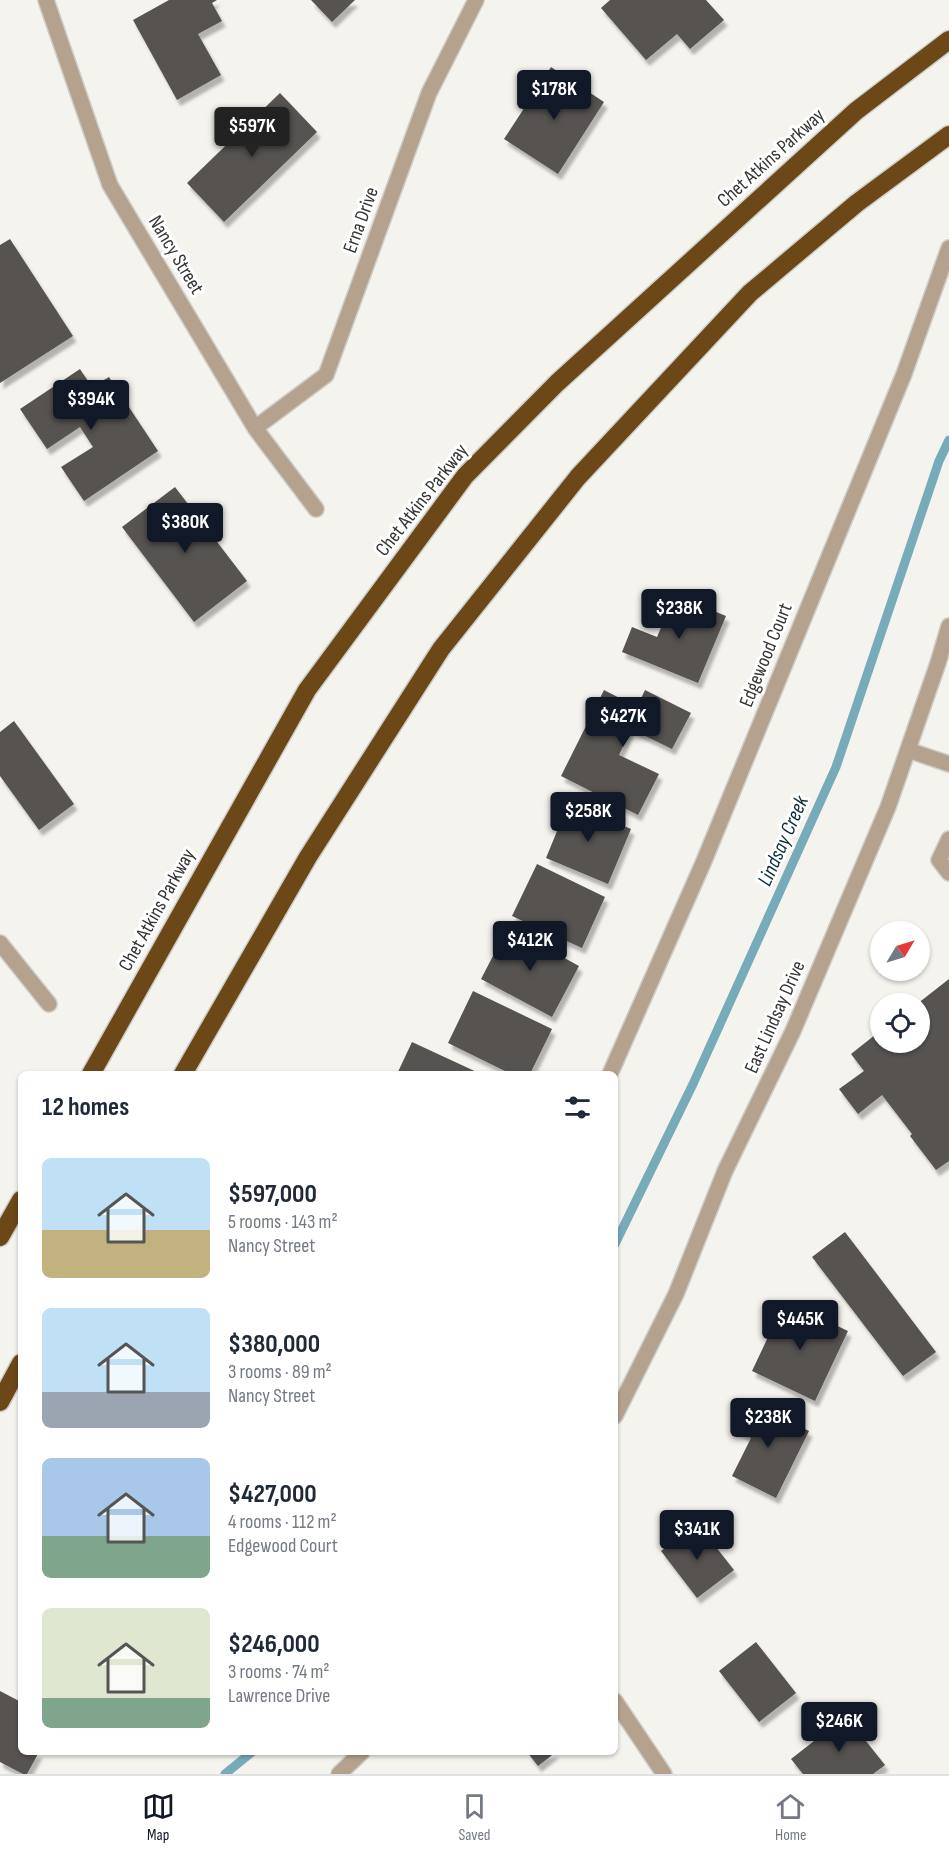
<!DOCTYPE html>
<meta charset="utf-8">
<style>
body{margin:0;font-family:"Sofia Sans Condensed",sans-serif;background:#f2f2f3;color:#1f2937;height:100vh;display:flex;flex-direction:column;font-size:22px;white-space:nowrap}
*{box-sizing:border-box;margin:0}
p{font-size:20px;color:#747a83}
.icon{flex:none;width:33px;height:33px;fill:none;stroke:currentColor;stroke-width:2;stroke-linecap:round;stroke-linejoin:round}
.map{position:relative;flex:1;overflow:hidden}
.sheet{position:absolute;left:18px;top:1071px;width:600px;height:684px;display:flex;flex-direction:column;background:#fff;border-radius:9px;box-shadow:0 2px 4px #0004}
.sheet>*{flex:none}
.needle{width:39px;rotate:52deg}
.buttons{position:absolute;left:870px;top:921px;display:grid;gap:12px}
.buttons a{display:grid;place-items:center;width:60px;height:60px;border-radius:50%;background:#fff;box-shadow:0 2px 4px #0004;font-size:30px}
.price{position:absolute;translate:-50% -51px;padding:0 14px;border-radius:6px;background:#111827;color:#fff;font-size:20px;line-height:39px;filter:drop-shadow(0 2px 3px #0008)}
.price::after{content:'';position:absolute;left:50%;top:36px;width:18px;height:14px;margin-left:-9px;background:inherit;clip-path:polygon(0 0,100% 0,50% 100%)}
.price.active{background:#222;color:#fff}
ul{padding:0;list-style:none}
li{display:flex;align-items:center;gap:18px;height:150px;padding:0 24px}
li span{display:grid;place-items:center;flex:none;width:168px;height:120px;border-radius:9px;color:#555}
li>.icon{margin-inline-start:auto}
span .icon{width:72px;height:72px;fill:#fffc;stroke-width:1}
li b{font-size:26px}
h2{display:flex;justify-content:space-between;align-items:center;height:72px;padding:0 24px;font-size:26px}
.tab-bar{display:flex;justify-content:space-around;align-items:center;height:84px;border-top:2px solid #e0e1e3;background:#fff;font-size:16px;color:#747a83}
.tab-bar a{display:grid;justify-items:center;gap:3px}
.tab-bar .active{color:#111827}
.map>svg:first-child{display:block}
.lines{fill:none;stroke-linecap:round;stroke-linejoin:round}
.stream{stroke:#78abba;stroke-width:9}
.building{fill:#575351;filter:url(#shadow)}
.lane-casing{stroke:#cfcdc9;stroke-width:18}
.street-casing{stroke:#cfcdc9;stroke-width:18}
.highway-casing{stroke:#cfcdc9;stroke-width:21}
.lane{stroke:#b5a28e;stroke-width:15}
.street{stroke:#b5a28e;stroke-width:15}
.highway{stroke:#6c4717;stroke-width:18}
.labels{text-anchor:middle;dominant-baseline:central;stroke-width:6;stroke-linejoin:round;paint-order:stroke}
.street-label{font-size:20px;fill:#363534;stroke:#fff}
.water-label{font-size:21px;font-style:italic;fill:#092e38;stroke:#fff}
</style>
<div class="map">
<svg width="949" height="1774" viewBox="0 0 949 1774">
<defs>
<filter id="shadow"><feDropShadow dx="3.5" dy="6" stdDeviation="1.5" flood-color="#0004"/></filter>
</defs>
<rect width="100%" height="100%" fill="#f5f3ee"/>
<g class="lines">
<path class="stream" d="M615,1244L693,1084L836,767L939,461L949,440
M225,1774L252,1752"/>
</g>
<path class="building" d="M169,0H217L212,3L222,21L198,34L221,75L177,100L133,20Z
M311,0H355L332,22Z
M610,0H706L724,20L690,49L677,34L646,60L601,8Z
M551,67L604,102L558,174L504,139Z
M280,93L317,132L224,222L187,183Z
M10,239L73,336L0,383V245Z
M80,369L92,387L109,377L158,451L84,501L61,467L93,447L80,427L47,449L20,409Z
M175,487L247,581L194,622L122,527Z
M675,595L726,616L698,683L622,652L632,627L657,637Z
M604,690L637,707L645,690L691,713L672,749L631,729L619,755L659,774L638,815L561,776Z
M14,721L74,804L39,830L0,776V732Z
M569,802L631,829L608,884L546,858Z
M537,864L605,897L582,948L512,916Z
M508,927L579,966L552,1017L481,979Z
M949,979V1161L936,1170L910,1136L912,1134L882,1095L858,1114L839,1089L864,1071L851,1054L880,1031V1042H920V1004H917Z
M473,991L552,1029L530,1074H511L448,1043Z
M412,1042L481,1074H397Z
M845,1232L936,1352L903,1376L812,1257Z
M785,1301L848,1331L815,1401L752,1371Z
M748,1401L809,1431L776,1498L732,1476L751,1438L734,1429Z
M697,1523L734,1570L697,1598L661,1551Z
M756,1642L796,1693L759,1722L719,1671Z
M0,1691L21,1702V1752H39L27,1774H23L0,1762Z
M846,1716L885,1765L873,1774H803L791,1759Z
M527,1752H556L538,1766Z"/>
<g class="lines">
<g class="lane-casing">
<path id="lane" d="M908,750L949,764
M949,839L939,860L949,873"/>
</g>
<g class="street-casing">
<path id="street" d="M46,0L110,185L255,428L316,509
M255,428L326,375L429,93L476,0
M0,943L49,1004
M610,1074L704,861L904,374L949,248
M615,1416L676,1294L725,1171L793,1031L888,807L938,663L949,626
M615,1701L664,1774
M339,1774L362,1752"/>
</g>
<g class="highway-casing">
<path id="highway" d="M91,1074L307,690L465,476L557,383L856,111L949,40
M183,1074L308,857L441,649L578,477L750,293L857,203L949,135
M0,1237L21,1200
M0,1402L21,1363"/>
</g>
<use href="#lane" class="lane"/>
<use href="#street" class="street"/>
<use href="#highway" class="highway"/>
</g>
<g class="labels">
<g class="street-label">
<text transform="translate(771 158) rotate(-42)">Chet Atkins Parkway</text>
<text transform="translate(361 220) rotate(-70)">Erna Drive</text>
<text transform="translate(176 255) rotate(59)">Nancy Street</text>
<text transform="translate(422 500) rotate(-52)">Chet Atkins Parkway</text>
<text transform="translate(766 655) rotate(-68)">Edgewood Court</text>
<text transform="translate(157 910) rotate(-61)">Chet Atkins Parkway</text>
<text transform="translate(775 1017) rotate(-66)">East Lindsay Drive</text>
</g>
<g class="water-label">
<text transform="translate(783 841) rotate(-66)">Lindsay Creek</text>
</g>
</g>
</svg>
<div class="buttons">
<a><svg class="needle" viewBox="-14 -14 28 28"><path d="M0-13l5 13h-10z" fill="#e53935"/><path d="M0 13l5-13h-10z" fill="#747a83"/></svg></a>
<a><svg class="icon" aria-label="locate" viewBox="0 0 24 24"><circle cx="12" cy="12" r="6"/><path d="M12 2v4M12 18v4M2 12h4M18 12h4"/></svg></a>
</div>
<b class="price" style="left:554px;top:121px">$178K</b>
<b class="price active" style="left:252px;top:158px">$597K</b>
<b class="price" style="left:91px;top:431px">$394K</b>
<b class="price" style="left:185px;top:554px">$380K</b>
<b class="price" style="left:679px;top:640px">$238K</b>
<b class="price" style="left:623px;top:748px">$427K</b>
<b class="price" style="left:588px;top:843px">$258K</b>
<b class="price" style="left:530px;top:972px">$412K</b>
<b class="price" style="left:800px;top:1351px">$445K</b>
<b class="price" style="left:768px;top:1449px">$238K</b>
<b class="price" style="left:697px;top:1561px">$341K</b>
<b class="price" style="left:839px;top:1753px">$246K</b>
<section class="sheet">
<h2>12 homes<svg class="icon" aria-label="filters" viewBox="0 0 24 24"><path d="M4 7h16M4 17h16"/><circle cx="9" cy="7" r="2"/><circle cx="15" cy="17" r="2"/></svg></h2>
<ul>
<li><span style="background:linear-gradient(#bfe0f5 60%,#c2b280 0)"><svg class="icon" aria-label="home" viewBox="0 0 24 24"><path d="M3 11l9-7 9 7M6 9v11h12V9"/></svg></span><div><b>$597,000</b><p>5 rooms · 143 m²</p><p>Nancy Street</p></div></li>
<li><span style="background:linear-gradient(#bfe0f5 70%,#9aa5b1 0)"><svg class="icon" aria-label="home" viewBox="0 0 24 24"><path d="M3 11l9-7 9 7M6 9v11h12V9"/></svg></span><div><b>$380,000</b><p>3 rooms · 89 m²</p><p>Nancy Street</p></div></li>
<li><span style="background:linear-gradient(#a9c7e8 65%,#7fa58c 0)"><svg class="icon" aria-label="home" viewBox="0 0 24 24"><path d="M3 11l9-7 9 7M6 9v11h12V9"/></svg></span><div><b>$427,000</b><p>4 rooms · 112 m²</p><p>Edgewood Court</p></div></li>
<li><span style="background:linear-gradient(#dfe7d0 75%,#7fa58c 0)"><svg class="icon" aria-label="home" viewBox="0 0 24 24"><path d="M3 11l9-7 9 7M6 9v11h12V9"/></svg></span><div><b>$246,000</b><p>3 rooms · 74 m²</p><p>Lawrence Drive</p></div></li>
</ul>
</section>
</div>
<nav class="tab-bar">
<a class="active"><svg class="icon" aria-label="map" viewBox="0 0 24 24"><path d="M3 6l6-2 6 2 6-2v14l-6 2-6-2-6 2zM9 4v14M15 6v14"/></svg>Map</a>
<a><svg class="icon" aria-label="saved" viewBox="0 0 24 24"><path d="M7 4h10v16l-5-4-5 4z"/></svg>Saved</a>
<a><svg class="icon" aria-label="home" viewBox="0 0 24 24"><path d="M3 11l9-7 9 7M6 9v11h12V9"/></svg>Home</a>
</nav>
